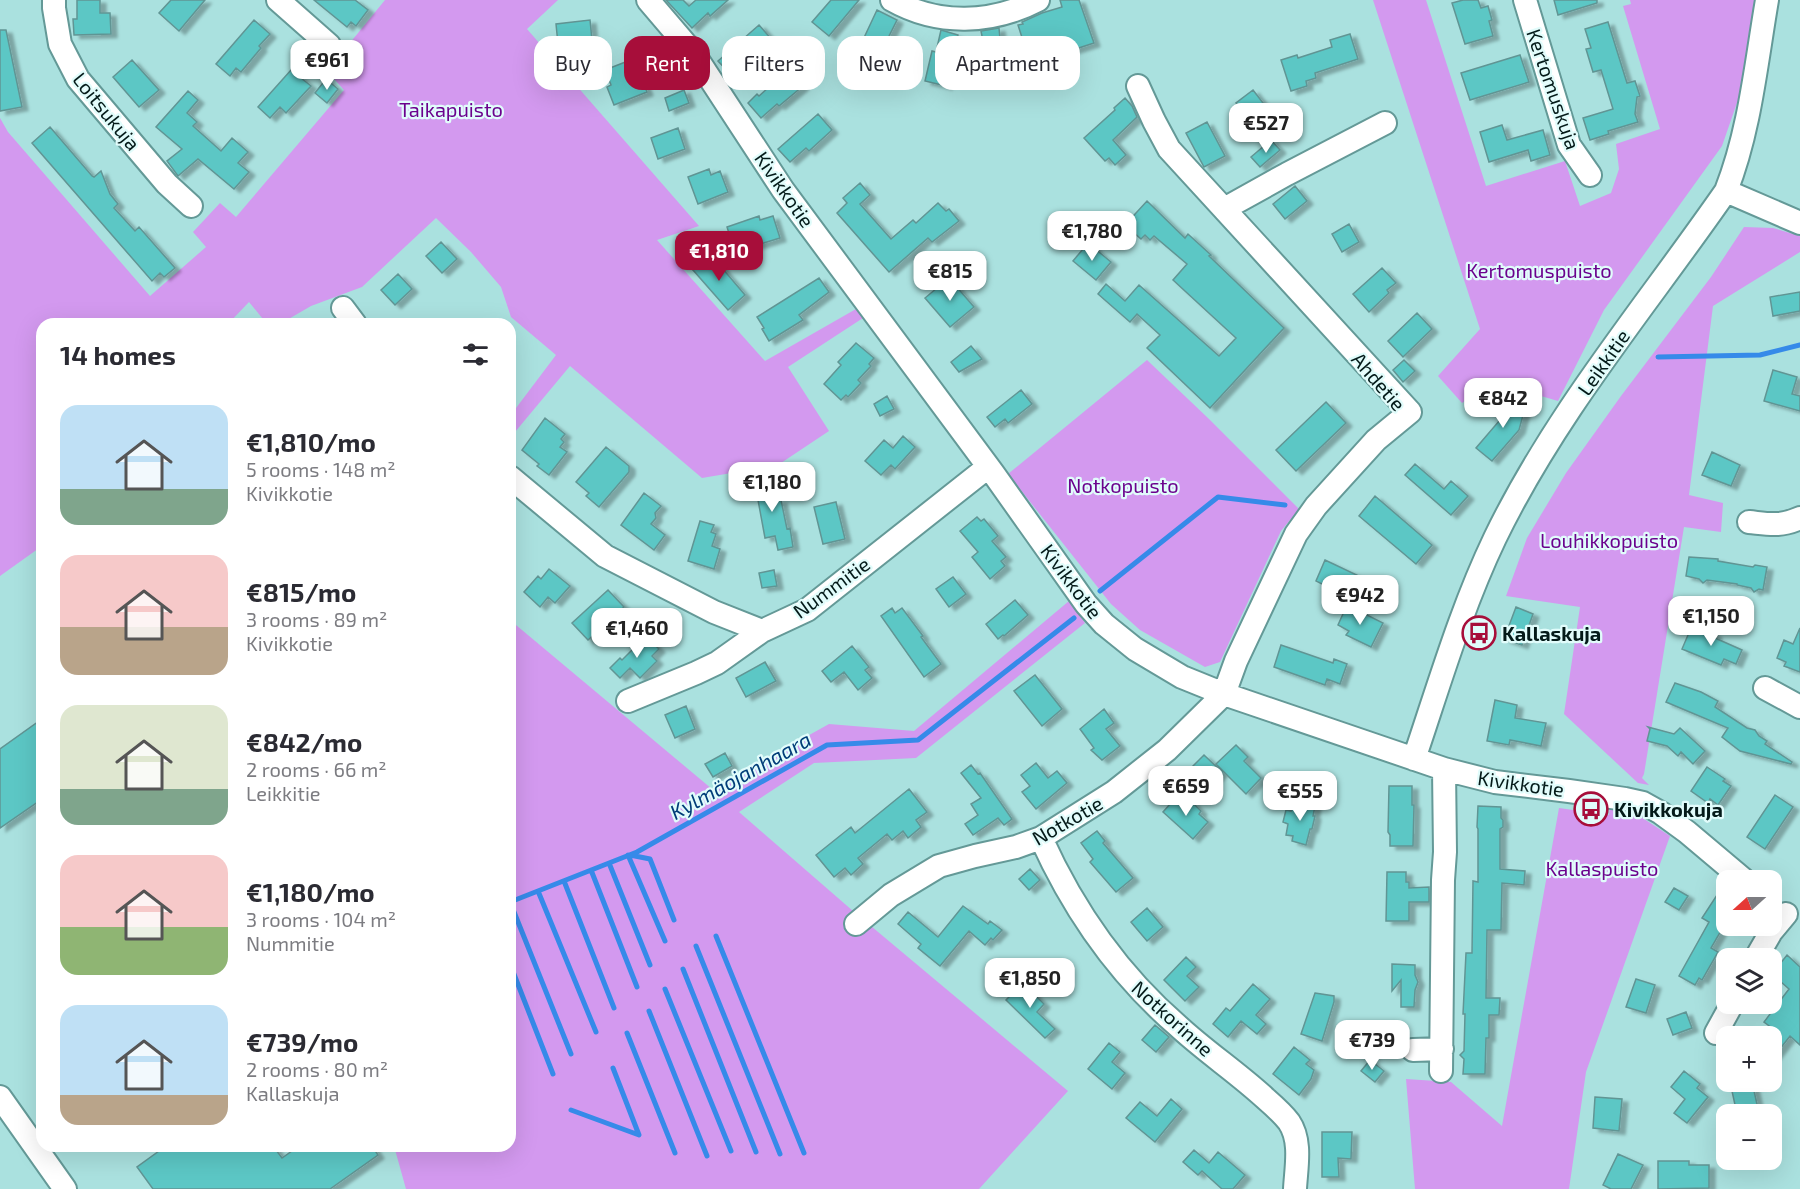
<!DOCTYPE html>
<meta charset="utf-8">
<style>
body{margin:0;font-family:"Exo 2",sans-serif;background:#f7f7f7;color:#2b2b33;height:100vh;display:flex;flex-direction:column;font-size:22px;white-space:nowrap}
*{box-sizing:border-box;margin:0}
p{font-size:20px;color:#7c7c81}
.icon{flex:none;width:33px;height:33px;fill:none;stroke:currentColor;stroke-width:2;stroke-linecap:round;stroke-linejoin:round}
.map{position:relative;flex:1;overflow:hidden}
.details{position:absolute;left:36px;top:318px;width:480px;height:834px;display:flex;flex-direction:column;background:#fff;border-radius:18px;box-shadow:0 6px 24px #0002}
.details>*{flex:none}
.guide{position:absolute;left:534px;top:36px;width:570px;height:54px;display:flex;gap:12px}
.needle{width:39px;rotate:249deg}
.buttons{position:absolute;left:1716px;top:870px;display:grid;gap:12px}
.buttons a{display:grid;place-items:center;width:66px;height:66px;border-radius:12px;background:#fff;box-shadow:0 6px 24px #0002;font-size:30px}
.price{position:absolute;translate:-50% -51px;padding:0 14px;border-radius:12px;background:#fff;color:#222;font-size:20px;line-height:39px;filter:drop-shadow(0 2px 3px #0008)}
.price::after{content:'';position:absolute;left:50%;top:36px;width:18px;height:14px;margin-left:-9px;background:inherit;clip-path:polygon(0 0,100% 0,50% 100%)}
.price.current{background:#a70e3a;color:#fff}
ul{padding:0;list-style:none}
li{display:flex;align-items:center;gap:18px;height:150px;padding:0 24px}
li span{display:grid;place-items:center;flex:none;width:168px;height:120px;border-radius:18px;color:#555}
li>.icon{margin-inline-start:auto}
span .icon{width:72px;height:72px;fill:#fffc;stroke-width:1}
li b{font-size:26px}
h2{display:flex;justify-content:space-between;align-items:center;height:72px;padding:0 24px;font-size:26px}
.pill{padding:0 21px;border-radius:18px;background:#fff;box-shadow:0 6px 24px #0002;font-size:21px;line-height:54px}
.pill.current{background:#a70e3a;color:#fff}
.map>svg:first-child{display:block}
.green{fill:#d399ef}
.lines{fill:none;stroke-linecap:round;stroke-linejoin:round}
.stream{stroke:#368ae9;stroke-width:5}
.building{fill:#5bc7c5;stroke:#619594;stroke-width:1.5;filter:url(#shadow)}
.minor-casing{stroke:#649997;stroke-width:26}
.minor{stroke:#fff;stroke-width:22}
.labels{text-anchor:middle;dominant-baseline:central;stroke-width:4.5;stroke-linejoin:round;paint-order:stroke}
.street-label{font-size:20px;fill:#041a19;stroke:#e1fcfb}
.park-label{font-size:20px;fill:#6b028d;stroke:#e1fcfb}
.poi-label{font-size:20px;font-weight:bold;fill:#041a19;stroke:#e1fcfb;text-anchor:start}
.water-label{font-size:21px;font-style:italic;fill:#003c78;stroke:#e1fcfb}
</style>
<div class="map">
<svg width="1800" height="1189" viewBox="0 0 1800 1189">
<defs>
<filter id="shadow"><feDropShadow dx="6" dy="3.5" stdDeviation="1.5" flood-color="#0004"/></filter>
</defs>
<rect width="100%" height="100%" fill="#aae1df"/>
<path class="green" d="M385,0H558L527,29L699,226L657,240L765,361L856,309L863,318L788,367L829,431L778,465L702,478L570,366L510,438V416L556,355L511,317L501,287L471,252L436,218L362,287L311,306L280,324H267L249,302L228,324H42V546L0,576V118L8,132L150,296L206,247L193,232L220,203L236,217L344,90L327,71Z
M1373,0H1426L1486,186L1565,161L1580,206L1611,193L1619,169L1616,144L1660,129L1623,6L1631,4L1630,0H1755L1739,97L1722,146L1604,310L1558,401L1493,382L1462,403L1438,376L1480,329Z
M1744,227L1773,228L1800,236V252L1713,306L1689,495L1723,503L1721,532L1684,527L1644,774L1642,778L1649,785L1638,783L1564,714L1580,607L1506,596L1527,538L1566,473L1621,396L1711,277Z
M1147,360L1209,419L1299,509L1281,531L1220,662L1205,667L1140,630L1111,604L1008,474Z
M1069,601L1085,623L916,758L814,763L739,812L853,911L1068,1091L979,1189H406L394,1146H510V620L712,789L829,724L914,731Z
M1610,807L1632,811L1670,836L1586,1072L1569,1189H1415L1406,1079L1451,1082L1502,1126L1559,808L1609,815Z"/>
<g class="lines">
<path class="stream" d="M1658,357L1760,355L1800,345
M1100,591L1218,497L1285,505
M628,855L665,941
M630,855L650,859L674,920
M609,863L650,965
M591,870L637,987
M564,881L614,1008
M538,891L596,1032
M510,902L637,852L827,745L918,740L1074,618
M510,902L571,1054
M716,936L804,1153
M696,946L780,1154
M510,964L553,1074
M683,969L756,1152
M665,989L731,1151
M649,1011L707,1156
M627,1033L675,1153
M571,1110L639,1135L613,1068"/>
</g>
<path class="building" d="M77,0H100V13H110L111,34L74,35L73,19H77Z
M171,0H205L179,31L159,13Z
M314,0H355L368,10L356,26L351,22L347,27Z
M666,0H683L689,6L696,0H728L710,16L708,13L692,28Z
M831,0H859L829,36L812,22Z
M1060,0H1079L1094,43L1051,57L1054,65L1033,72L1018,25L1023,24L1022,22L1042,13L1062,7Z
M1463,0H1478L1481,8L1488,6L1492,20L1489,21L1493,36L1465,44L1452,3Z
M1554,0H1597V3L1558,15Z
M877,10L897,20L874,66L855,57Z
M254,20L270,34L259,46L261,48L241,72L236,68L230,76L216,64Z
M590,20L592,40L558,44L556,24Z
M1608,22L1627,83L1635,81L1640,96L1637,97L1635,114L1638,122L1608,131L1609,134L1590,140L1583,118L1613,109L1601,70L1593,72L1586,49L1591,48L1585,29Z
M759,25L773,41L732,76L718,61Z
M999,28L1004,81L983,83L978,40L983,41L981,31Z
M0,30H6L22,107L0,111Z
M941,30L958,35L946,86L925,81L932,51L936,52Z
M1350,34L1358,59L1315,73L1316,78L1306,81L1307,86L1291,91L1281,60L1297,55L1298,58L1332,47L1330,40Z
M1520,55L1529,82L1470,100L1461,73Z
M633,59L647,92L614,105L607,87L611,85L605,70Z
M132,60L159,90L139,107L113,77Z
M789,69L803,86L779,106L777,104L761,118L748,103L757,94L759,96Z
M291,70L311,86L286,113L280,107L270,118L258,107Z
M326,79L338,89L327,103L315,93Z
M684,90L689,103L669,111L665,98Z
M1253,90L1263,103L1247,117L1236,103Z
M188,91L198,100L187,113L197,122L193,126L221,151L232,138L248,152L238,163L249,172L234,189L198,159L178,176L167,161L182,149L156,127Z
M1125,98L1132,106L1137,117L1113,140L1126,155L1115,165L1109,158L1105,161L1084,138L1115,110L1114,108Z
M818,114L832,130L809,151L806,148L790,162L778,149Z
M1207,122L1225,156L1204,167L1186,133Z
M1502,125L1507,140L1543,130L1550,155L1531,161L1528,150L1489,162L1480,132Z
M50,127L92,176L94,177L101,171L110,194L118,204L114,208L135,231L139,227L175,268L164,277L160,273L152,281L32,143Z
M678,128L685,149L658,159L651,138Z
M1271,140L1280,150L1260,167L1251,157Z
M709,169L711,175L720,171L728,192L698,204L688,177Z
M860,183L870,195L860,204L891,239L913,220L916,223L938,203L946,211L949,209L959,221L932,242L928,238L889,272L837,213L847,203L843,198Z
M1295,186L1307,201L1285,219L1273,204Z
M1147,201L1185,238L1188,234L1211,255L1209,256L1284,328L1210,408L1147,348L1160,335L1137,314L1130,322L1098,294L1106,284L1125,301L1139,285L1219,356L1236,338L1173,280L1187,264L1154,236L1150,240L1145,235L1141,239L1125,225Z
M759,216L760,220L773,216L780,238L757,245L756,242L734,249L727,227Z
M1349,224L1359,242L1342,252L1332,234Z
M441,242L457,259L442,273L426,256Z
M1088,243L1111,262L1096,280L1073,261Z
M711,255L745,295L728,310L693,270Z
M1382,268L1396,283L1387,290L1389,293L1369,312L1353,294Z
M398,274L412,289L395,305L381,290Z
M819,278L829,292L799,315L803,320L769,341L762,329L764,328L757,317Z
M949,278L974,307L950,327L925,298Z
M1800,292V311L1773,316L1770,297Z
M1417,313L1432,329L1403,357L1388,341Z
M856,343L874,358L869,364L871,366L858,380L861,383L848,397L846,395L841,400L824,384L841,365L838,362Z
M971,346L982,359L959,372L951,362Z
M1404,360L1415,371L1403,382L1393,370Z
M1773,370L1797,377L1792,394L1800,396V411L1764,401Z
M1021,390L1032,404L1008,423L1005,419L995,427L987,417Z
M887,396L894,409L880,416L874,404Z
M1506,398L1526,404L1519,430L1492,461L1476,448L1500,420Z
M1326,402L1346,423L1296,471L1276,450Z
M545,418L565,434L561,439L564,442L560,447L567,452L549,475L537,466L539,464L522,450Z
M903,436L915,447L895,469L891,465L881,475L865,461L884,440L893,448Z
M606,447L629,466V472L599,507L586,496L589,493L576,482Z
M1712,452L1740,465L1731,486L1702,475Z
M1415,464L1444,489L1451,481L1468,496L1451,515L1405,475Z
M769,471L772,501L781,500L787,529L790,528L793,547L778,550L775,536L765,538L753,473Z
M644,493L661,506L655,513L656,518L651,524L665,535L654,550L621,525Z
M1375,496L1432,545L1416,564L1359,516Z
M836,502L845,539L823,544L814,507Z
M977,517L981,521L984,519L998,536L992,541L1006,557L1001,561L1005,566L990,579L972,557L978,552L960,531Z
M700,521L714,525L711,532L716,534L712,546L720,549L714,569L688,561Z
M1689,557L1718,559V561L1753,567L1755,565L1767,567L1763,590L1759,589L1754,592L1751,588L1737,585V584L1707,580L1703,583L1699,579L1686,576Z
M1325,560L1361,577L1349,602L1324,590L1326,586L1316,581Z
M549,569L570,586L555,603L548,597L540,607L524,592L538,576L541,579Z
M774,570L777,586L762,588L759,573Z
M953,577L966,594L949,607L936,589Z
M608,590L624,607L616,614L619,617L610,626L607,623L588,640L572,623Z
M1015,600L1028,615L1004,636L1003,635L998,639L986,624Z
M1347,605L1383,623L1371,647L1346,635L1349,631L1338,625Z
M1516,607L1533,614L1522,645L1504,639Z
M892,608L895,613L902,608L923,636L921,637L941,664L924,677L881,616Z
M1691,628L1703,633L1704,630L1716,635L1715,638L1742,650L1736,664L1724,659L1721,665L1682,649Z
M1800,628V672L1784,666L1786,662L1777,658L1784,640L1793,644Z
M646,636L659,649L652,656L657,661L640,678L630,668L620,678L610,668L620,658L622,660Z
M1281,645L1333,663L1334,659L1347,664L1340,684L1327,679L1325,685L1274,667Z
M852,646L869,667L865,670L872,678L858,690L844,672L831,682L822,671Z
M765,662L776,681L746,697L736,678Z
M1035,675L1062,709L1042,726L1014,691Z
M1675,683L1701,692L1718,701L1715,707L1747,728L1755,730L1759,736L1767,741L1765,744L1792,762L1791,764L1740,751L1722,737L1728,728L1666,702Z
M1495,700L1517,705L1515,718L1546,723L1541,746L1510,740L1509,745L1487,741Z
M686,706L695,729L675,738L665,715Z
M1104,709L1114,723L1106,729L1120,746L1102,760L1091,750L1094,748L1080,729Z
M42,719V799L0,828V749Z
M1648,727L1674,734L1680,728L1705,751L1693,764L1681,752L1678,756L1667,746L1647,741L1650,729Z
M1236,745L1248,757L1244,761L1261,778L1246,794L1216,764Z
M725,753L732,766L713,777L705,764Z
M1204,755L1222,772L1211,783L1193,766Z
M1036,763L1048,778L1057,771L1067,783L1036,809L1022,792L1030,786L1021,775Z
M971,765L978,774L980,773L1012,819L1004,825L998,818L973,835L965,824L978,815L971,804L981,798L961,773Z
M1707,767L1725,779L1723,781L1731,786L1718,805L1710,799L1708,803L1691,791Z
M1389,786H1412V805H1414L1413,846H1390V835L1388,832Z
M909,789L927,812L916,820L921,827L908,838L903,831L892,840L887,834L858,858L863,864L851,875L845,868L834,877L816,855L851,827L855,833Z
M1178,795L1189,805L1192,802L1201,811L1199,814L1208,822L1193,839L1163,812Z
M1775,795L1793,807L1765,849L1747,837Z
M1293,801L1315,806L1313,816H1315L1312,829H1310L1306,845L1292,841L1293,836L1286,835L1288,824L1283,822L1286,810L1291,811Z
M1478,806L1501,807V818L1503,820V827L1500,829V869L1525,871L1524,885L1502,883L1501,930H1487L1486,998H1500L1499,1015H1489V1038H1486L1485,1074H1463L1464,1059L1460,1055L1464,1051L1465,1014H1463L1466,953H1472L1473,881L1478,882V829L1477,827Z
M1097,831L1105,841L1103,843L1133,878L1116,892L1090,862L1093,859L1081,843Z
M1030,869L1040,880L1029,890L1019,879Z
M1387,872H1406V882H1409V888L1429,887V902H1409V921H1386Z
M1674,888L1688,896L1679,910L1665,902Z
M1717,895L1726,901V922L1711,948L1718,952L1702,980L1699,978L1695,985L1679,976L1709,922L1702,918Z
M963,906L988,924L990,921L1002,930L993,940L991,938L985,945L969,931L940,966L918,948L921,944L898,924L908,912L938,937Z
M1147,908L1163,927L1147,941L1131,922Z
M1787,955L1800,967V1045L1790,1036L1772,1059V1028L1764,1022L1789,989L1772,974Z
M1186,957L1196,967L1187,976L1199,987L1185,1001L1164,980Z
M1392,964L1415,965V975L1418,982L1415,990L1414,1007H1401V980L1392,991Z
M1636,979L1655,985L1646,1013L1626,1007Z
M1023,983L1044,1004L1037,1012L1055,1029L1045,1038L1006,1000Z
M1253,984L1270,999L1256,1015L1266,1024L1257,1034L1241,1021L1228,1037L1213,1024L1226,1008L1230,1011Z
M1315,993L1334,996V1002L1322,1041L1301,1034Z
M1686,1012L1692,1028L1673,1035L1667,1019Z
M1155,1025L1169,1037L1156,1052L1142,1040Z
M1109,1043L1120,1052L1112,1062L1125,1073L1112,1089L1088,1069Z
M1294,1047L1310,1060L1306,1064L1314,1070L1311,1079L1299,1095L1273,1074Z
M1370,1060L1384,1071L1375,1082L1361,1071Z
M1684,1071L1700,1084L1697,1088L1708,1097L1687,1123L1674,1113L1685,1099L1671,1087Z
M1730,1082H1752L1759,1113L1737,1114Z
M1595,1097L1622,1099L1619,1131L1593,1128Z
M1171,1099L1182,1109L1155,1142L1126,1118L1140,1102L1157,1116Z
M1322,1132H1352L1351,1159L1338,1158L1339,1177H1322Z
M166,1146H273L282,1158L299,1146H372L378,1155L330,1189H153L137,1167Z
M1194,1150L1209,1163L1218,1152L1245,1175L1233,1189H1222L1202,1171L1198,1175L1183,1162Z
M1618,1154L1643,1165L1631,1189H1611L1603,1185Z
M1658,1161H1689V1165H1709V1188L1658,1189Z"/>
<g class="lines">
<g class="minor-casing">
<path id="minor" d="M54,0V8L60,44L78,79L167,184L191,206
M278,0L329,45
M648,0L694,54L783,190L993,473L1086,604L1104,624L1135,649L1182,677L1224,694L1444,769L1495,782L1569,791L1625,799L1643,803L1661,813L1687,832L1744,880
M892,0C938,26 992,24 1038,0
M1525,0L1569,145L1590,175
M1726,191L1800,223
M1224,209L1287,174L1385,123
M343,308L355,324
M510,477L605,556L714,612L762,631
M1749,522C1769,524 1780,527 1800,518
M1765,688L1800,707
M628,701L696,673L717,663L762,631L807,610L988,467
M1414,759C1439,685 1461,609 1495,538C1556,412 1647,305 1726,191C1750,130 1756,64 1767,0
M1041,838C1073,909 1119,975 1178,1026C1206,1052 1238,1073 1266,1099C1274,1106 1283,1114 1289,1122C1302,1141 1296,1168 1295,1189
M856,924L891,895L939,866L975,856L1016,847L1041,838L1114,792L1167,750L1224,694L1236,661L1296,534L1316,506L1376,440L1410,412L1169,149L1154,121L1138,86
M1756,958L1771,932L1786,914
M1716,1033L1732,1004
M1413,1050L1442,1049
M1441,1071L1443,880L1445,852L1444,769
M0,1097L65,1189"/>
</g>
<use href="#minor" class="minor"/>
</g>
<defs>
<g id="bus-ring" transform="scale(1.725)"><circle r="9.5" fill="#e1fcfb" stroke="#a70e3a" stroke-width="1.5"/><path d="M-5-6H5V4H4V6H2V4H-2V6H-4V4H-5ZM-3.5-4V0h7V-4ZM-3.5 1.2v1.5H-2V1.2ZM2 1.2v1.5H3.5V1.2Z" fill="#a70e3a"/></g>
</defs>
<g fill-rule="evenodd">
<use href="#bus-ring" x="1479" y="633"/>
<use href="#bus-ring" x="1591" y="809"/>
</g>
<g class="labels">
<g class="street-label">
<text transform="translate(1554 89) rotate(71)">Kertomuskuja</text>
<text transform="translate(107 111) rotate(51)">Loitsukuja</text>
<text transform="translate(785 189) rotate(55)">Kivikkotie</text>
<text transform="translate(1603 362) rotate(-55)">Leikkitie</text>
<text transform="translate(1379 381) rotate(49)">Ahdetie</text>
<text transform="translate(1072 581) rotate(53)">Kivikkotie</text>
<text transform="translate(831 587) rotate(-36)">Nummitie</text>
<text transform="translate(1521 783) rotate(8)">Kivikkotie</text>
<text transform="translate(1067 820) rotate(-30)">Notkotie</text>
<text transform="translate(1173 1018) rotate(42)">Notkorinne</text>
</g>
<g class="park-label">
<text x="451" y="109">Taikapuisto</text>
<text x="1539" y="270">Kertomuspuisto</text>
<text x="1123" y="485">Notkopuisto</text>
<text x="1609" y="540">Louhikkopuisto</text>
<text x="1602" y="868">Kallaspuisto</text>
</g>
<g class="poi-label">
<text x="1502" y="633">Kallaskuja</text>
<text x="1614" y="809">Kivikkokuja</text>
</g>
<g class="water-label">
<text transform="translate(740 775) rotate(-29)">Kylmäojanhaara</text>
</g>
</g>
</svg>
<div class="buttons">
<a><svg class="needle" viewBox="-14 -14 28 28"><path d="M0-13l5 13h-10z" fill="#e53935"/><path d="M0 13l5-13h-10z" fill="#7c7c81"/></svg></a>
<a><svg class="icon" aria-label="layers" viewBox="0 0 24 24"><path d="M12 4l9 5-9 5-9-5zM3 14l9 5 9-5"/></svg></a>
<a>+</a>
<a>−</a>
</div>
<b class="price" style="left:327px;top:91px">€961</b>
<b class="price" style="left:1266px;top:154px">€527</b>
<b class="price" style="left:1092px;top:262px">€1,780</b>
<b class="price current" style="left:719px;top:282px">€1,810</b>
<b class="price" style="left:950px;top:302px">€815</b>
<b class="price" style="left:1503px;top:429px">€842</b>
<b class="price" style="left:772px;top:513px">€1,180</b>
<b class="price" style="left:1360px;top:626px">€942</b>
<b class="price" style="left:1711px;top:647px">€1,150</b>
<b class="price" style="left:637px;top:659px">€1,460</b>
<b class="price" style="left:1186px;top:817px">€659</b>
<b class="price" style="left:1300px;top:822px">€555</b>
<b class="price" style="left:1030px;top:1009px">€1,850</b>
<b class="price" style="left:1372px;top:1071px">€739</b>
<div class="guide">
<a class="pill">Buy</a>
<a class="pill current">Rent</a>
<a class="pill">Filters</a>
<a class="pill">New</a>
<a class="pill">Apartment</a>
</div>
<section class="details">
<h2>14 homes<svg class="icon" aria-label="filters" viewBox="0 0 24 24"><path d="M4 7h16M4 17h16"/><circle cx="9" cy="7" r="2"/><circle cx="15" cy="17" r="2"/></svg></h2>
<ul>
<li><span style="background:linear-gradient(#bfe0f5 70%,#7fa58c 0)"><svg class="icon" aria-label="home" viewBox="0 0 24 24"><path d="M3 11l9-7 9 7M6 9v11h12V9"/></svg></span><div><b>€1,810/mo</b><p>5 rooms · 148 m²</p><p>Kivikkotie</p></div></li>
<li><span style="background:linear-gradient(#f6c9c9 60%,#b9a48a 0)"><svg class="icon" aria-label="home" viewBox="0 0 24 24"><path d="M3 11l9-7 9 7M6 9v11h12V9"/></svg></span><div><b>€815/mo</b><p>3 rooms · 89 m²</p><p>Kivikkotie</p></div></li>
<li><span style="background:linear-gradient(#dfe7d0 70%,#7fa58c 0)"><svg class="icon" aria-label="home" viewBox="0 0 24 24"><path d="M3 11l9-7 9 7M6 9v11h12V9"/></svg></span><div><b>€842/mo</b><p>2 rooms · 66 m²</p><p>Leikkitie</p></div></li>
<li><span style="background:linear-gradient(#f6c9c9 60%,#8fb573 0)"><svg class="icon" aria-label="home" viewBox="0 0 24 24"><path d="M3 11l9-7 9 7M6 9v11h12V9"/></svg></span><div><b>€1,180/mo</b><p>3 rooms · 104 m²</p><p>Nummitie</p></div></li>
<li><span style="background:linear-gradient(#bfe0f5 75%,#b9a48a 0)"><svg class="icon" aria-label="home" viewBox="0 0 24 24"><path d="M3 11l9-7 9 7M6 9v11h12V9"/></svg></span><div><b>€739/mo</b><p>2 rooms · 80 m²</p><p>Kallaskuja</p></div></li>
</ul>
</section>
</div>
